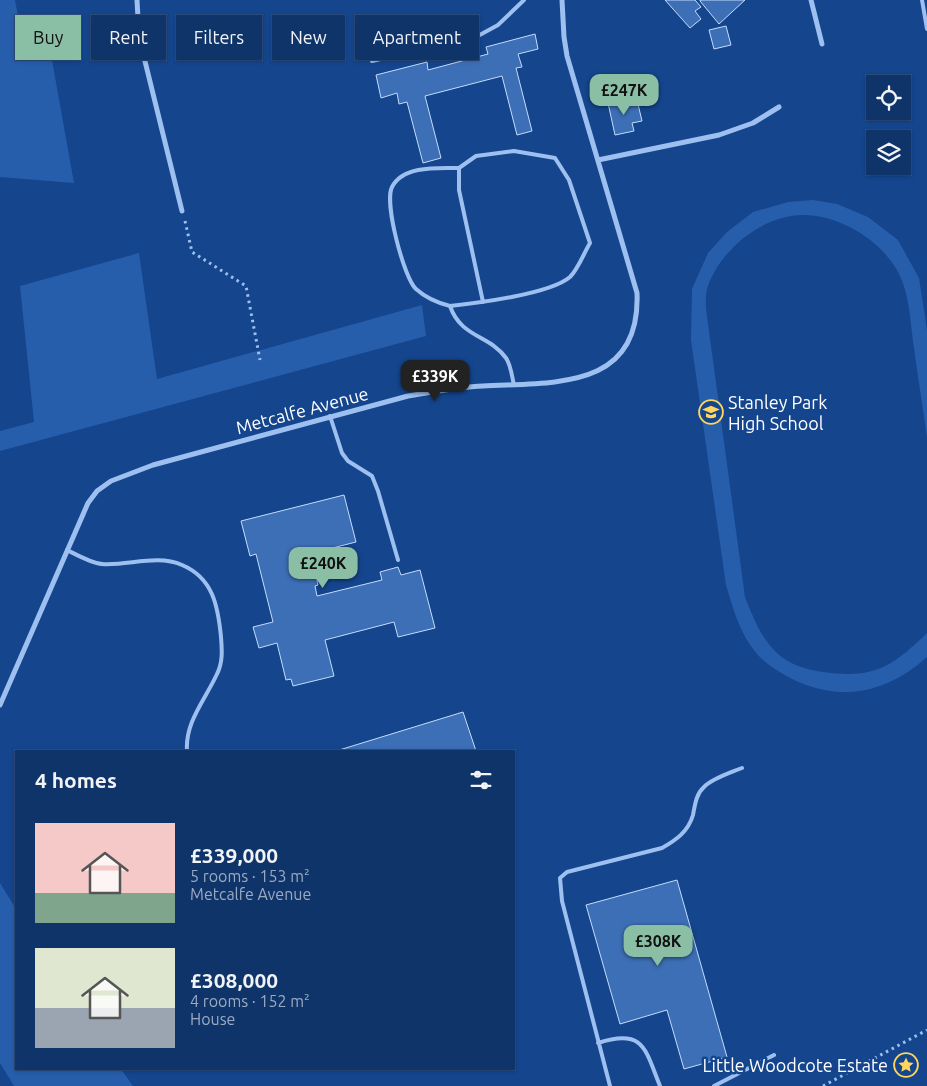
<!DOCTYPE html>
<meta charset="utf-8">
<style>
body{margin:0;font-family:Ubuntu,sans-serif;background:#1d3f72;color:#f1f3f6;height:100vh;display:flex;flex-direction:column;font-size:19px;white-space:nowrap}
*{box-sizing:border-box;margin:0}
p{font-size:16px;color:#9baac1}
.icon{flex:none;width:28px;height:28px;fill:none;stroke:currentColor;stroke-width:2;stroke-linecap:round;stroke-linejoin:round}
.map{position:relative;flex:1;overflow:hidden}
.drawer{position:absolute;left:15px;top:750px;width:500px;height:320px;display:flex;flex-direction:column;background:#0f346a;border-radius:0px;box-shadow:0 1px 4px #0004,0 0 0 1px #2f4f7e}
.drawer>*{flex:none}
.top-card{position:absolute;left:15px;top:15px;width:500px;height:45px;display:flex;gap:10px}
.fabs{position:absolute;left:866px;top:75px;display:grid;gap:10px}
.fabs a{display:grid;place-items:center;width:45px;height:45px;border-radius:0px;background:#0f346a;box-shadow:0 1px 4px #0004,0 0 0 1px #2f4f7e;font-size:25px}
.price{position:absolute;translate:-50% -42px;padding:0 11px;border-radius:10px;background:#8abfa5;color:#111;font-size:16px;line-height:32px;filter:drop-shadow(0 1px 2px #0008)}
.price::after{content:'';position:absolute;left:50%;top:30px;width:15px;height:11px;margin-left:-8px;background:inherit;clip-path:polygon(0 0,100% 0,50% 100%)}
.price.selected{background:#222;color:#fff}
ul{padding:0;list-style:none}
li{display:flex;align-items:center;gap:15px;height:125px;padding:0 20px}
li span{display:grid;place-items:center;flex:none;width:140px;height:100px;border-radius:0px;color:#555}
li>.icon{margin-inline-start:auto}
span .icon{width:60px;height:60px;fill:#fffc;stroke-width:1}
li b{font-size:21px}
h2{display:flex;justify-content:space-between;align-items:center;height:60px;padding:0 20px;font-size:21px}
.tag{padding:0 18px;border-radius:0px;background:#0f346a;box-shadow:0 1px 4px #0004,0 0 0 1px #2f4f7e;font-size:18px;line-height:45px}
.tag.selected{background:#8abfa5;color:#111}
.map>svg:first-child{display:block}
.green{fill:#265eac}
.building{fill:#3d6fb6;stroke:#c4dcfc}
.lines{fill:none;stroke-linecap:round;stroke-linejoin:round}
.path{stroke:#9ec0f0;stroke-width:3;stroke-dasharray:2.5 4;stroke-linecap:butt}
.service{stroke:#9ec0f0;stroke-width:4}
.minor{stroke:#9ec0f0;stroke-width:5}
.labels{text-anchor:middle;dominant-baseline:central;stroke-width:5;stroke-linejoin:round;paint-order:stroke}
.poi-label{font-size:18px;fill:#fff;stroke:#14458d;text-anchor:start}
.street-label{font-size:18px;fill:#fff;stroke:#14458d}
</style>
<div class="map">
<svg width="927" height="1086" viewBox="0 0 927 1086">
<rect width="100%" height="100%" fill="#14458d"/>
<path class="green" d="M0,0H15L22,37L52,60L74,183L0,177Z
M813,200L837,204L868,217L898,240L919,278L927,330V438C923,408 918,378 914,348C910,321 910,287 893,264C874,236 837,215 803,215C763,215 721,249 708,286C705,293 706,302 706,309L745,597C753,617 761,638 777,653C790,665 805,669 822,672C873,679 891,668 927,633V657C890,690 848,702 801,683C785,676 769,667 757,654C740,634 733,609 726,585L691,340L692,289L708,253L727,232L753,212L788,202Z
M139,253L157,379L422,305L426,336L0,451V431L34,422L20,286Z
M0,883L16,909V1069H121L133,1086H14L0,1063Z"/>
<path class="building" d="M665,0H695L701,7L695,11L701,19L690,28Z
M745,0L719,24L700,1V0Z
M726,26L731,45L714,49L709,30Z
M535,34L538,49L518,54L522,67L516,68L532,131L517,135L502,76L425,96L441,158L423,163L407,102L399,104L397,93L381,98L376,75L427,62L428,70L488,54L486,47Z
M627,99L628,101L637,100L642,121L632,123L634,131L615,135L608,103Z
M344,495L356,542L305,555L308,568L314,567L318,585L315,586L317,596L382,580L380,572L398,567L401,575L420,570L435,628L398,637L394,622L325,640L334,676L293,686L291,679L286,680L277,643L259,648L253,627L273,622L256,554L250,556L241,521Z
M463,712L476,751H336Z
M677,880L727,1057L684,1069L667,1010L620,1024L586,905Z"/>
<g class="lines">
<path class="path" d="M185,221L192,252L246,286L260,360
M823,1086L927,1030"/>
<path class="service" d="M922,0L927,29
M372,61L476,37L498,25L524,0
M459,168C439,168 403,165 392,187C384,203 404,278 416,289C426,298 438,303 450,306C461,338 490,335 506,358C511,365 512,377 514,385
M450,306C478,303 550,294 570,277C578,269 584,253 590,243L569,180L555,158L514,151L476,156L459,168V190L483,302
M330,416L342,453L348,461L372,476L378,491L398,560
M67,550C77,555 91,563 102,564C128,566 157,554 182,565C213,578 218,606 221,637C222,650 223,662 217,674C205,700 185,722 187,751
M598,1043C644,1028 645,1049 660,1086
M610,1086L562,901L560,878L567,872L662,848C676,840 688,832 693,815C695,805 696,794 704,787C713,778 730,773 742,768
M714,1086L774,1055"/>
<path class="minor" d="M137,0L139,37L182,211
M811,0L822,44
M598,160L719,135L753,123L779,107
M0,705L88,503L97,491L111,481L153,465L408,396C433,392 458,387 483,386C553,382 641,391 637,293L567,56L564,37L562,0"/>
</g>
<defs>
<g id="school-ring" transform="scale(1.25)"><circle r="9.5" fill="#14458d" stroke="#ffd55d" stroke-width="1.5"/><path d="M0-5L7-2L0 1L-7-2ZM-4 1L0 2.5L4 1V4Q0 6-4 4Z" fill="#ffd55d"/></g>
<g id="sight-ring" transform="scale(1.25)"><circle r="9.5" fill="#14458d" stroke="#ffd55d" stroke-width="1.5"/><path d="M0-6L1.8-2.2L6-1.7L2.9 1.2L3.7 5.4L0 3.3L-3.7 5.4L-2.9 1.2L-6-1.7L-1.8-2.2Z" fill="#ffd55d"/></g>
</defs>
<g fill-rule="evenodd">
<use href="#school-ring" x="711" y="412"/>
<use href="#sight-ring" x="906" y="1065"/>
</g>
<g class="labels">
<g class="poi-label">
<text x="728" y="402">Stanley Park<tspan x="728" dy="21">High School</tspan></text>
<text x="888" y="1065" text-anchor="end">Little Woodcote Estate</text>
</g>
<g class="street-label">
<text transform="translate(302 410) rotate(-15)">Metcalfe Avenue</text>
</g>
</g>
</svg>
<div class="fabs">
<a><svg class="icon" aria-label="locate" viewBox="0 0 24 24"><circle cx="12" cy="12" r="6"/><path d="M12 2v4M12 18v4M2 12h4M18 12h4"/></svg></a>
<a><svg class="icon" aria-label="layers" viewBox="0 0 24 24"><path d="M12 4l9 5-9 5-9-5zM3 14l9 5 9-5"/></svg></a>
</div>
<b class="price" style="left:624px;top:116px">£247K</b>
<b class="price selected" style="left:435px;top:402px">£339K</b>
<b class="price" style="left:323px;top:589px">£240K</b>
<b class="price" style="left:658px;top:967px">£308K</b>
<div class="top-card">
<a class="tag selected">Buy</a>
<a class="tag">Rent</a>
<a class="tag">Filters</a>
<a class="tag">New</a>
<a class="tag">Apartment</a>
</div>
<section class="drawer">
<h2>4 homes<svg class="icon" aria-label="filters" viewBox="0 0 24 24"><path d="M4 7h16M4 17h16"/><circle cx="9" cy="7" r="2"/><circle cx="15" cy="17" r="2"/></svg></h2>
<ul>
<li><span style="background:linear-gradient(#f6c9c9 70%,#7fa58c 0)"><svg class="icon" aria-label="home" viewBox="0 0 24 24"><path d="M3 11l9-7 9 7M6 9v11h12V9"/></svg></span><div><b>£339,000</b><p>5 rooms · 153 m²</p><p>Metcalfe Avenue</p></div></li>
<li><span style="background:linear-gradient(#dfe7d0 60%,#9aa5b1 0)"><svg class="icon" aria-label="home" viewBox="0 0 24 24"><path d="M3 11l9-7 9 7M6 9v11h12V9"/></svg></span><div><b>£308,000</b><p>4 rooms · 152 m²</p><p>House</p></div></li>
</ul>
</section>
</div>
